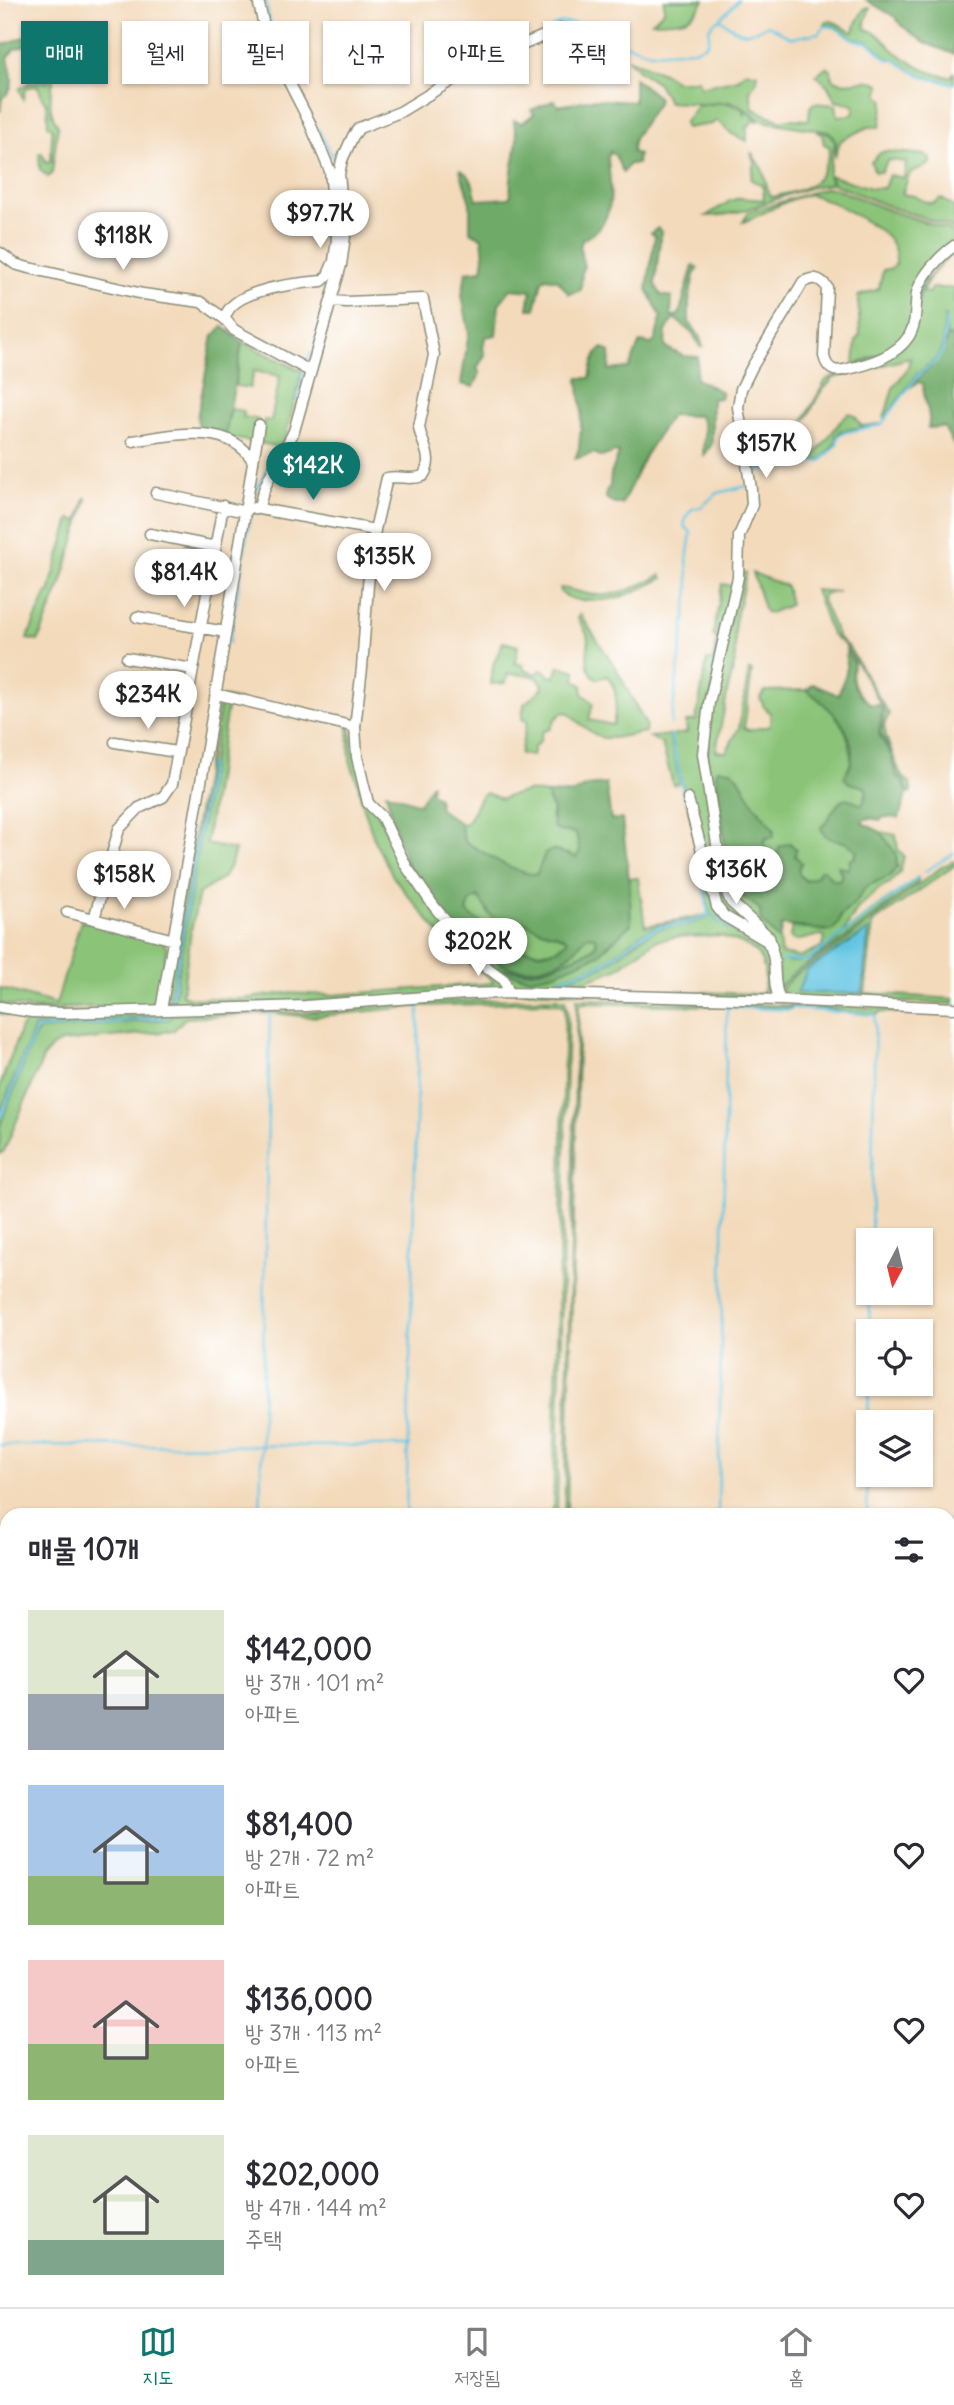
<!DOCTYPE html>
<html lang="ko">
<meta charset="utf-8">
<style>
body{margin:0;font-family:Delius,"Poor Story",sans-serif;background:#f2f2f3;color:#2b2b33;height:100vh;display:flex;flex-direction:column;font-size:26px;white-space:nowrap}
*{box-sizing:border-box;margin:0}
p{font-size:23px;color:#7c7c81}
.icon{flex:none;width:38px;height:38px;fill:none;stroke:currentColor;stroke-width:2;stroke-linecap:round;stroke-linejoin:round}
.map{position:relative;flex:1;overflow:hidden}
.side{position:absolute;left:0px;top:1508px;width:956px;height:800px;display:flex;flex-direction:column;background:#fff;border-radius:21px 21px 0 0;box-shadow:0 2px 5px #0004}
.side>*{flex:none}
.banner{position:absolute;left:21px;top:21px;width:914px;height:63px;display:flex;gap:14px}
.needle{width:46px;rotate:187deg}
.controls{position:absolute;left:856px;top:1228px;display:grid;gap:14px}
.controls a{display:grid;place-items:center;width:77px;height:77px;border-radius:0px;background:#fff;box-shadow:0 2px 5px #0004;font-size:35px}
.price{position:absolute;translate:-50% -60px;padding:0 16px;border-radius:24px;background:#fff;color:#222;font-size:23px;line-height:46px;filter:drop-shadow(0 2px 4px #0008)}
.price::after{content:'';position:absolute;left:50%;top:42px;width:21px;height:16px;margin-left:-10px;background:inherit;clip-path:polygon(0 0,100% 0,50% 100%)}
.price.selected{background:#0f766e;color:#fff}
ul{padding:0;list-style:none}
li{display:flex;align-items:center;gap:21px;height:175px;padding:0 28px}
li span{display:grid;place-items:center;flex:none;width:196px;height:140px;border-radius:0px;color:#555}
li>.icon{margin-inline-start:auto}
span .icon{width:84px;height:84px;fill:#fffc;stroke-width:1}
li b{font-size:30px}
h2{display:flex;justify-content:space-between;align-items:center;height:84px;padding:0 28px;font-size:30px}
.tag{padding:0 24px;border-radius:0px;background:#fff;box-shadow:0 2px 5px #0004;font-size:24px;line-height:63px}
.tag.selected{background:#0f766e;color:#fff}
.tab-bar{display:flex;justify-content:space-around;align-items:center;height:98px;border-top:2px solid #e1e1e2;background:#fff;font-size:19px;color:#7c7c81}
.tab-bar a{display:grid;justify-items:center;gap:4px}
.tab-bar .selected{color:#0f766e}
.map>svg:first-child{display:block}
.green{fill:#8bc478;stroke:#558056;stroke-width:2;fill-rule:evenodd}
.forest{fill:#70aa68;stroke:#48744e;stroke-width:2;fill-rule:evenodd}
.water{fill:#64c5e2;stroke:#42818b;stroke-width:2}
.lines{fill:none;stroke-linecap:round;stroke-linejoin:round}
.stream{stroke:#64c5e2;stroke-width:2.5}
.minor-casing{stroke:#898c78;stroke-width:13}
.minor{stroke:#fff;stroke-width:10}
</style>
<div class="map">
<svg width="954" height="2307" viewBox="0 0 954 2307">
<rect width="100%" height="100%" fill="#fff"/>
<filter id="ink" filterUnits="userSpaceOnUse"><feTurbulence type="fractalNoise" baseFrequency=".0143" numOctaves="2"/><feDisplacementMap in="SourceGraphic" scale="14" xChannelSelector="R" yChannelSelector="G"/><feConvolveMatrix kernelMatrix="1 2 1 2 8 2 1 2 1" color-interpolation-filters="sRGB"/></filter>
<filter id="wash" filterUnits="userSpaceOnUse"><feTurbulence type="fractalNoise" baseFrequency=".00686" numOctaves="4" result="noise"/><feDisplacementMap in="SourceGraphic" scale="28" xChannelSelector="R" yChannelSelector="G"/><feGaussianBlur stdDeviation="1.57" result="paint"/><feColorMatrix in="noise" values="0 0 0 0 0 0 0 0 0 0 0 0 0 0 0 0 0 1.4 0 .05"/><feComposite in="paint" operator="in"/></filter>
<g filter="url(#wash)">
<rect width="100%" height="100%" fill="#f3dabb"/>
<path class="green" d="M664,0H704C692,24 677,21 652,22L664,11Z
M870,8L865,22L866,29C881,33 885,43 896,52C914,65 928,74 950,77L954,73V84L926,77L913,72L895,60L887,58L869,42L855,39L834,26L825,25L827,21C838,20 843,30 854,32L856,23L864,9Z
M56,48L72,61L73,66L63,59H58C54,80 43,107 58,125L52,174L48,177L40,170L39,153H42L46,162L51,161L52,128L48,125L47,104L42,98L38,86L28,87L25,90L23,99L19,89L32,81L47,82L52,56L55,54Z
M627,58L668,75L675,81H693L698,79L700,87L738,79L746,71L758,74L757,80L750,91L753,109L781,121L788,119L809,120L810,107L814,103L836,105L838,116L851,115L854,113V105L836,101L827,85L816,75L826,67L831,70L832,79C851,89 863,75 880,84L879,96L884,100L880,127H868L843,139L840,142L835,157L836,142L830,132L768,122L759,119L738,104L729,102L702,104L668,102L658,83L638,70Z
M719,103H728L743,109L745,116V110L758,121H753L747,128V141L732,134L717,120L712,124L686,128L684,123L697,106Z
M817,132L829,133L835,142L828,175L831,184C787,188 750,217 706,216L730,201L740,198L764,200L763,185L751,180L754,162L751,152L763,171L769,195L773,197C798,190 817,190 826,163C828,157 830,155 830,147L824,144L822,135Z
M885,151L925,155L930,158V164L910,173L902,194C906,195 911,195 914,196C926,201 929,208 941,198L954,207V231L949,226L890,207L834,184L829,175L871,188H884L889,175L904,178L906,162L888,160L881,172H875L871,162L880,153Z
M825,188H834L888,210L947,229L952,233V244L926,272L913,322L901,343L854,366L856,340L860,335L858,296L879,289L883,270L892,268L896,264C896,254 895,247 889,239C880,227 822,194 808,195C789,197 761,216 743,222L749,212Z
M954,250L930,277L922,292L929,293L931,288H954V336L947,337L945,315L942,349L935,360L918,373L884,419L893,388L908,368L910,358L834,378L820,393L807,418L803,421L826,380L903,345L922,284Z
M242,342L302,371L285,440L279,447L259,443L264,420L271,421L280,376L254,371L250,388L235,386Z
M231,409L244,411L243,417L257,419L253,442L225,437Z
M849,413L855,416L861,426L880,424L841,431L836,436L835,444L821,460H804L752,470L759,501L753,503L749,468L795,453L797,450L802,455H815L843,418Z
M85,498L87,499L60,587L38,641L27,639L47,592H50L51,584L70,519L78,521Z
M740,573H746L735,622V661L728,689L716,751L726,752L739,728L749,670L752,671L744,728L749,730L770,726V713L764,707L760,698L765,691L807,690C828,706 848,723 850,750C851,759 852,763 847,770L850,783L865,787L867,792L862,805L847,799L837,805L829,820L836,840L850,843L857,851L848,869L840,867L842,876L839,880H833L824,870L817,874L815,877L805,881L799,874V867L775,854L771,868L765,867L763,843L774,830L754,804L737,775L716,774L729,876L739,894L760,909L761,921L779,940L781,954L799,957L822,947L825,939L823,935C813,935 804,941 793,940L790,937L792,927L825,931L838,924L841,915L856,902L864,889L871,884L883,880L897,867L896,854L881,832L896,835L898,850L904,856L900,872L890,883L881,887L858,908L842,935L807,960H782C795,964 806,963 818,955L873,910L918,878V882L843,940L794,973L777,989L778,963L733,901L725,883L707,770L711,704Z
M753,573L786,586L790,605L770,613L765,612Z
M661,575L663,578C644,587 626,598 604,600C596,601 589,598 582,601L570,598L560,592V588C573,589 585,595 598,595C620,597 642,584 661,575Z
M722,584L735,586L703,730L722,884L759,929L724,916L682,784L671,735L687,733L686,722L696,720L707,660H713L717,638L713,636Z
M815,590L839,592L824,594L822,600L838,637L850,649L889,714L884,725L886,737L901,775L910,783L911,792L909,793L905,782L898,775L892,754L881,734L884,710L848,648L831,634Z
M580,614L617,670L646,725L645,732C632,734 617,739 604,738C595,737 575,720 569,713L563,712L555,719L550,729L542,732L540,741L534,747L532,756L520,754L527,721L522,719L524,704L543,688C542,672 521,675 508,674L506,683L491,684L493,665L503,642L518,646L515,663L523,665L524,670L537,674L540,670L547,672L548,676L555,677L559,666L576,671L575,680L582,685L583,694L593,703L589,720L613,725C616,706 620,692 607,676L597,679C582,667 589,655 588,640C588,632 581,625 578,618Z
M219,696L169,1004H173L222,697L239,701L227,708L206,844L235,850C228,877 222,880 199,893L191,931L182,995L191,998L243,999L286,993L333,995L493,983L492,980L455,953L394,878L375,842L361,799L358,784L350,760L348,727L351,728L354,754L380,819L424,896L502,982L506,990L382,999L163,1007Z
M670,735L680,784L673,785L662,744L650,737Z
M683,786L716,908L723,917L767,941C776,955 776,979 772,995L766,998L513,991C503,976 490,970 477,956L496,954L499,963C523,975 552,967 573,951C579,946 581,940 588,936L595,937L597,944C590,952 582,953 573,958C536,976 532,971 494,968L506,973L531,978L555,973L598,955L631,924L629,878H638L645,926L705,915L689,921L659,925L641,934L603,963L542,985V988L604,966L643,937L660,928L690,924L709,915L727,928L759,941L769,955L760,939L728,927L709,913L701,863ZM720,936C739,942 760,946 764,969C765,977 766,984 762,992L757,994L574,988V985L617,969L655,941L675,937Z
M528,791L546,794L553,810L551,817L559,831L576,833L580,851L576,858L567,853L540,868L536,874C520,877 480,851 464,841L460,823L466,824L481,796L486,793L502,799C511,793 518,795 528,791Z
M954,861V866L873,923L865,993L954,999V1004L788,998L782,994L781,989L795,975L844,942L940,868Z
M477,897L485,905L488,914L509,924L527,923C539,933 556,931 568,940C544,967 505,942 484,925C477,919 471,919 467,911L470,902Z
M81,921L161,939L167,948L157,1002L152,1005L38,1009L0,1004V988L56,1004Z
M557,998L565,1000L568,1011L557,1515H553L565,1008L561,1004L546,1002L421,1006L310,1017L272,1013L185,1018L173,1031L61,1042L52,1047L44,1056L4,1151L0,1154V1125L33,1040L39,1030L170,1019L172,1014L270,1011L301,1013L418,1002Z
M577,999H581C705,1003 830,1007 954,1010V1014L880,1012L877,1015L794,1005L789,1008L581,1003L579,1007L567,1515L564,1516Z
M0,1010L166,1015L35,1027L0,1113V1086L21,1028L27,1019L0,1014Z"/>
<path class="forest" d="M866,0H954V54L925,43L901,25L895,17Z
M24,37L39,38L56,48L55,54L52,56L27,45L14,49L8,58C12,73 17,89 2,98L0,112V46Z
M634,78L658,97V102L636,135L633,142L632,152L638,154L637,164H629L623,173L615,155L610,152L608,157C609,184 618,209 596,231C592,235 587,237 582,240L580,248L584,267L582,270L581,290L569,294L558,280L545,278L542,281L535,309H528L531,291L511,289L499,304L496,335L485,337L483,349L485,355L477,368L480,373L474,387L461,384L469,332L462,295L466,272L482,270L484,257L482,238L470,232V203L460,170C474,176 473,188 477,200L508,198L511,195C508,175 517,157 517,137C517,131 513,126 514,120L522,123L534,114L531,110L555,100L558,106L592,99L634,102Z
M658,228L661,232L655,284L661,295L672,297L671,316L679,315L693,265L698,269L694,275L689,300V322L699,335L703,347H700L694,335L674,318L666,331L665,347L683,356L698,357L696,379L722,392L720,398L712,399V444L704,456C701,442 709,431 699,416L671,415L645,456L622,504H614L606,498V491L610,486L611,474L619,453L615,452L602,457L594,453L575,459L579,448L582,412L578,378H590C592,367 593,354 603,348L610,352L609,370L629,368L640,342L651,344L655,341L661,317L647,289L655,236L651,233Z
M223,326L242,342L225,437L200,431L197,418L213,336Z
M954,336V446L944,427L928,428C932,413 923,399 923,384L919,382L909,388C924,370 943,361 947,337Z
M846,649L854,663C848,682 857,695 872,705L878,704L882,711L879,734L891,755L896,776L904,783L907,793L899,818L883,817L881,820L868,818L863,820L862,823L881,832L896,854L897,867L890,876L871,884L865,888L856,902L841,915L838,924L832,931L782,925L779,940L761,921L760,909L739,894L729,876L716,774L718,769L731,770L737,775L754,804L774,830L773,837L766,838L763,843L768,852L765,857V867L772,868L780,846L790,843L796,849L795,856L802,863L799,867V874L805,881L815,877L820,870H824L833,880H839L842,875L838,866L848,869L850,864L849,860L855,858L857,851C843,834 825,846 821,827C831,819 834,803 846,798L862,805L867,792L865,787L850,783L844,778C846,772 850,768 851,763C858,731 829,707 807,690L813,684L838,695L846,673Z
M432,783L431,793L438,798L440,809L460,823L464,841C481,851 520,877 537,874L545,853L553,850L576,857L580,851L576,833L559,831L553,827V810L546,794L574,793L586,786L606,784L611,820L622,819L629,878L631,924L598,955L555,973L531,978L506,973L487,967C529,974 538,974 577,956C586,952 594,952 597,941L595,937L588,936C582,939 581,943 577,948C559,968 523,975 499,963L496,954L477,956L408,865L396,834L386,792L419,804ZM478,897C487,908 491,923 509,924C515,924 521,922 527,923C540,933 556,931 568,940C544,968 505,942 484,925C477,919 471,918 467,911L470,902Z"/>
<path class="water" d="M869,930L862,993H797L807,970Z"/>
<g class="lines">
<path class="stream" d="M266,0L270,24L292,76
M720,19C741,35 745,37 768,25L791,38L819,33L825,26L834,27L855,40L869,43L887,59L895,60L913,72L926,78L954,84
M552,27C562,20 579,23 589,28
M608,37L650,53L694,50L706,45L709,40V29L713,23L720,19L738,0
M318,129L336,163
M349,132L355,123L359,122
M306,365L311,352
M297,402L304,371
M753,473L752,471L804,462L821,461L837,445L838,436L842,433L881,425L919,374L936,361L943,350L946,320
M251,502L257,487L273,459
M229,643L251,512
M671,724L689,589L687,560L691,532L684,526L686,517L692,509L701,507L718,493L747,486
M671,735L684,797
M701,865L708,914L728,927L748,936
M924,872L954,853
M782,960L807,961L918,877
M542,986L603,964L642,935L659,927L689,923L708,914
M171,1003L210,764
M0,1119L36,1029L168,1017L169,1014
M869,1332L870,1293
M868,1423L869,1384
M0,1445L409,1446
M260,1516L270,1012
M406,1516L419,1006
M718,1516L727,1007L789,1010L794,1007L798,1009L875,1015L871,1241
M867,1516L868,1426
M948,1520H954
M948,1744L954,1736
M948,1883L954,1884
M492,2307L493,2301
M501,2307L502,2301
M662,2307L664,2301"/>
</g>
</g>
<g filter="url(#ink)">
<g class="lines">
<g class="minor-casing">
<path id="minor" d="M258,0L267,39L309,121L330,171L337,239L334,261L328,275L322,281C299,283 229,289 225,319L234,330L310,371
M0,253L15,264L25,267L143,294L201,302L225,319
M331,301L346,302L423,299L434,355L419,427C422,446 435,458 423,476C409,481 401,475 387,478L375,530L368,585L362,668L355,727L357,757L368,803L382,817L406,866L433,905L477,960L504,980L509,993
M133,441C172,435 229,421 253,461
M156,493L246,512
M254,508L375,530
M259,508C264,479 282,457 294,431L341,265L345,236L339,174L342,160L353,136L359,128L400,112L482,62L560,29L587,32L625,51
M150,534L216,547
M147,576L208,588
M137,617L226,632
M127,658L193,669
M216,694L355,727
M124,700L185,709
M115,742L176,752
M688,799L717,907L724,916L767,941C780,959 770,981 780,1000
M67,912L174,940
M94,919L119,829L139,808L163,797L172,784L223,506
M772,947L769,937L731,902L723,883L703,754L709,703L738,577L739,536L752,505L751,489L738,407L741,389L752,367L803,282C813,277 819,277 827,287L824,356C827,370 835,373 848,369C870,364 896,356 909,336C917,323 915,307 917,293C921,276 940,256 954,246
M0,1007L32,1012L62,1013L306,1006L465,994L509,993L780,1000L954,1008
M161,1010L208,742L259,425"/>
</g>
<use href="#minor" class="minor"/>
</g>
</g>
</svg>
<div class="controls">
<a><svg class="needle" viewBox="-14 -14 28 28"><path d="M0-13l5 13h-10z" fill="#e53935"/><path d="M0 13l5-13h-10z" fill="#7c7c81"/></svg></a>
<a><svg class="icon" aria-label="locate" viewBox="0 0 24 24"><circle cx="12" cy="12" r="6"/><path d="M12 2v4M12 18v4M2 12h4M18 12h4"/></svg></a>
<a><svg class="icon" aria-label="layers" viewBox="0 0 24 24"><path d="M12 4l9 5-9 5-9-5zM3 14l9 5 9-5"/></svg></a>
</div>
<b class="price" style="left:320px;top:250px">$97.7K</b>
<b class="price" style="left:123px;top:272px">$118K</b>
<b class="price" style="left:766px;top:480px">$157K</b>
<b class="price selected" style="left:313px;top:502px">$142K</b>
<b class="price" style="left:384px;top:593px">$135K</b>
<b class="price" style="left:184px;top:609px">$81.4K</b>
<b class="price" style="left:148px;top:731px">$234K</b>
<b class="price" style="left:736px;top:906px">$136K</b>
<b class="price" style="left:124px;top:911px">$158K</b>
<b class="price" style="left:478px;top:978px">$202K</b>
<div class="banner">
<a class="tag selected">매매</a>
<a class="tag">월세</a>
<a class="tag">필터</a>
<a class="tag">신규</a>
<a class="tag">아파트</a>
<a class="tag">주택</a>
</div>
<section class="side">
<h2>매물 10개<svg class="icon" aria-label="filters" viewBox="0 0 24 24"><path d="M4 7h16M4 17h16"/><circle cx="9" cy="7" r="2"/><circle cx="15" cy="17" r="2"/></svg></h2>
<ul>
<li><span style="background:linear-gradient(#dfe7d0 60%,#9aa5b1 0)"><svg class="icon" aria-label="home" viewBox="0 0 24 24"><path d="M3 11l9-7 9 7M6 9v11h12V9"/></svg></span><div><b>$142,000</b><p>방 3개 · 101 m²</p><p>아파트</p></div><svg class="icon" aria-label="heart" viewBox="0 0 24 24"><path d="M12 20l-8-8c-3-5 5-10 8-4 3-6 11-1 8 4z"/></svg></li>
<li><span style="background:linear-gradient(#a9c7e8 65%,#8fb573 0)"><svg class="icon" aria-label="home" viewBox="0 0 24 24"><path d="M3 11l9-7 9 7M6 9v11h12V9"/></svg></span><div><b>$81,400</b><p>방 2개 · 72 m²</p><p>아파트</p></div><svg class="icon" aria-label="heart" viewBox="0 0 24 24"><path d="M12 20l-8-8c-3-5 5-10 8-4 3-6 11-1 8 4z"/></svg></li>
<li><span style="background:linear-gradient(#f6c9c9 60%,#8fb573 0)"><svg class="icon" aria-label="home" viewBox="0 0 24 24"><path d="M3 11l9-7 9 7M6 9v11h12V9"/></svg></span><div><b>$136,000</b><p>방 3개 · 113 m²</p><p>아파트</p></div><svg class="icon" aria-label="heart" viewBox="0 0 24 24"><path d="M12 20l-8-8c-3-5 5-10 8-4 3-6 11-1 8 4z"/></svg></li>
<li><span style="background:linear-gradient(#dfe7d0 75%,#7fa58c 0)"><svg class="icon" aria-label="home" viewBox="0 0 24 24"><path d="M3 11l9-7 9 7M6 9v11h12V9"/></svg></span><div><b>$202,000</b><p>방 4개 · 144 m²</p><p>주택</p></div><svg class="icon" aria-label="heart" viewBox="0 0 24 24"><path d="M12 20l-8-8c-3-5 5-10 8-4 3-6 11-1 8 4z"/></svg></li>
</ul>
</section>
</div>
<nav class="tab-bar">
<a class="selected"><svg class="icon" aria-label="map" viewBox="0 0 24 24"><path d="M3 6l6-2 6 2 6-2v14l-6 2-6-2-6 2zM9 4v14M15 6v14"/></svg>지도</a>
<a><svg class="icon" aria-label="saved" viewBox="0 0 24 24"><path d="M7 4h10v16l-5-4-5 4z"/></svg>저장됨</a>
<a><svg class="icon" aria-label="home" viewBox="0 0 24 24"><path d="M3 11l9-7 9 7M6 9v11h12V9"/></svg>홈</a>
</nav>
